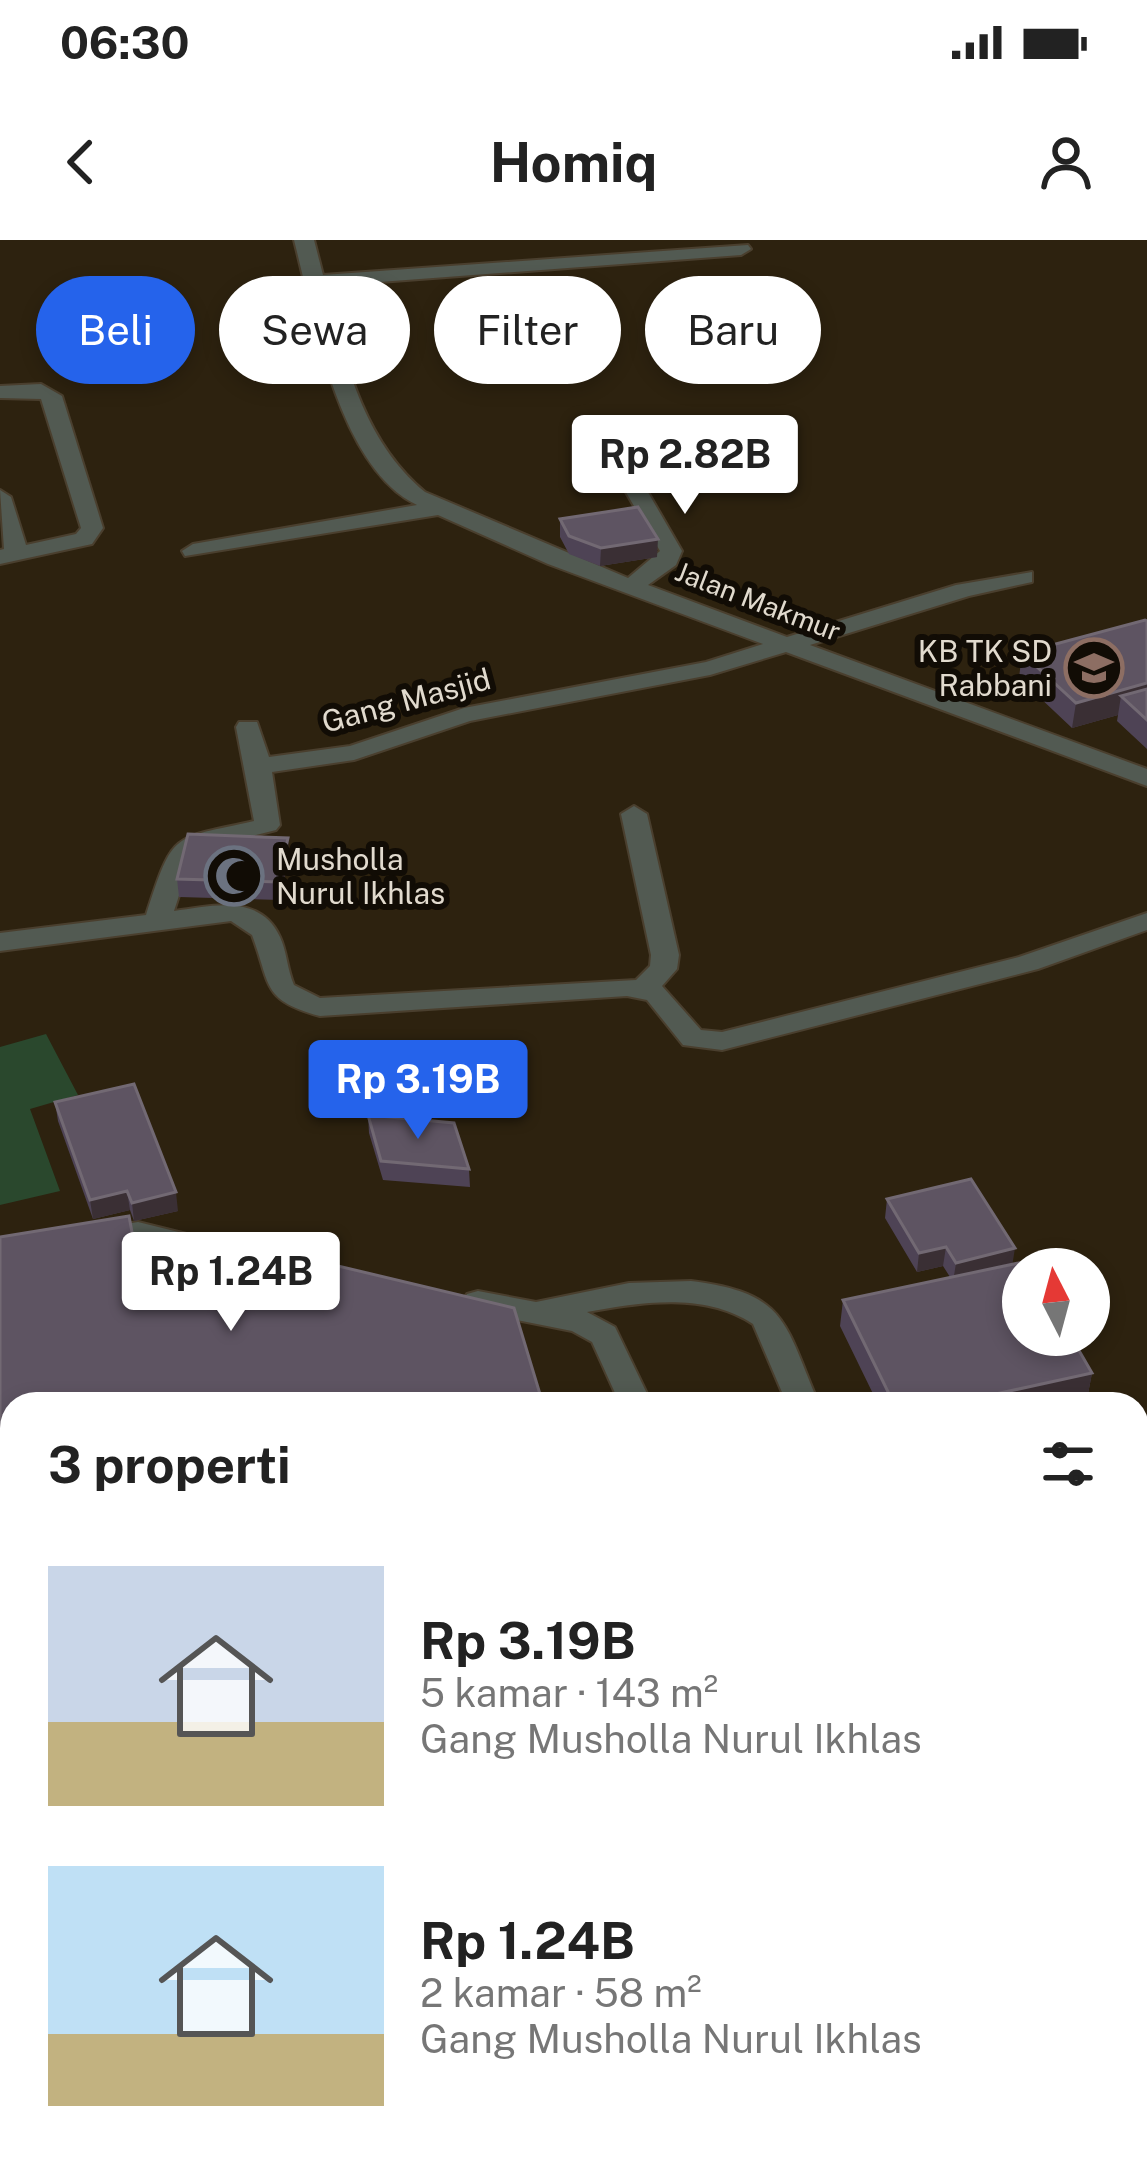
<!DOCTYPE html>
<html lang="id">
<meta charset="utf-8">
<style>
body{margin:0;font-family:"Public Sans",sans-serif;background:#f6f6f6;color:#222;height:100vh;display:flex;flex-direction:column;font-size:45px;white-space:nowrap}
*{box-sizing:border-box;margin:0}
p{font-size:39px;color:#767676}
.icon{flex:none;width:66px;height:66px;fill:none;stroke:currentColor;stroke-width:2;stroke-linecap:round;stroke-linejoin:round}
.map{position:relative;flex:1;overflow:hidden}
.panel{position:absolute;left:0px;top:1152px;width:1149px;height:771px;display:flex;flex-direction:column;background:#fff;border-radius:36px 36px 0 0;box-shadow:0 6px 18px #0003}
.panel>*{flex:none}
.banner{position:absolute;left:36px;top:36px;width:1077px;height:108px;display:flex;gap:24px}
.needle{width:78px;rotate:354deg}
.tools{position:absolute;left:1002px;top:1008px;display:grid;gap:24px}
.tools a{display:grid;place-items:center;width:108px;height:108px;border-radius:50%;background:#fff;box-shadow:0 6px 18px #0003;font-size:60px}
.price{position:absolute;translate:-50% -102px;padding:0 27px;border-radius:12px;background:#fff;color:#222;font-size:39px;line-height:78px;filter:drop-shadow(0 3px 6px #0008)}
.price::after{content:'';position:absolute;left:50%;top:72px;width:36px;height:27px;margin-left:-18px;background:inherit;clip-path:polygon(0 0,100% 0,50% 100%)}
.price.active{background:#2563eb;color:#fff}
ul{padding:0;list-style:none}
li{display:flex;align-items:center;gap:36px;height:300px;padding:0 48px}
li span{display:grid;place-items:center;flex:none;width:336px;height:240px;border-radius:0px;color:#555}
li>.icon{margin-inline-start:auto}
span .icon{width:144px;height:144px;fill:#fffc;stroke-width:1}
li b{font-size:51px}
h2{display:flex;justify-content:space-between;align-items:center;height:144px;padding:0 48px;font-size:51px}
.tag{padding:0 42px;border-radius:54px;background:#fff;box-shadow:0 6px 18px #0003;font-size:42px;line-height:108px}
.tag.active{background:#2563eb;color:#fff}
.status{display:flex;justify-content:space-between;align-items:center;height:84px;padding:0 60px;background:#fff;direction:ltr}
.status svg{height:33px;fill:currentColor}
header{display:flex;justify-content:space-between;align-items:center;height:156px;padding:0 48px;background:#fff;font-size:54px;font-weight:700}
.map>svg:first-child{display:block}
.green{fill:#2a482d}
.lines{fill:none;stroke-linecap:round;stroke-linejoin:round}
.minor-casing{stroke:#4a3f2e;stroke-width:4}
.minor{fill:#525a52;fill-rule:evenodd}
.wall{fill:#4e4355}
.shaded-wall{fill:#3a2f34}
.building{fill:#5e5462;stroke:#726973;stroke-width:3}
.labels{text-anchor:middle;dominant-baseline:central;stroke-width:12;stroke-linejoin:round;paint-order:stroke}
.far-street-label{font-size:27px;fill:#e1dace;stroke:#110c05}
.poi-label{font-size:30px;fill:#e1dace;stroke:#110c05;text-anchor:end}
.street-label{font-size:30px;fill:#e1dace;stroke:#110c05}
</style>
<div class="status"><b>06:30</b><svg viewBox="0 0 49 12"><path d="M0 12V9h3v3zM5 12V6h3v6zM10 12V3h3v9zM15 12V0h3v12zM26 1h20v11H26zM47 4h2v5h-2z"/></svg></div>
<header><svg class="icon" aria-label="back" viewBox="0 0 24 24"><path d="M15 5l-7 7 7 7"/></svg>Homiq<svg class="icon" aria-label="person" viewBox="0 0 24 24"><circle cx="12" cy="8" r="4"/><path d="M4 21q1-7 8-7t8 7"/></svg></header>
<div class="map">
<svg width="1147" height="1921" viewBox="0 0 1147 1921">
<rect width="100%" height="100%" fill="#2d220f"/>
<path class="green" d="M46,794L78,855L30,869L60,951L0,965V807Z"/>
<g class="lines">
<g class="minor-casing">
<path id="minor" d="M294,0H314L323,35L748,5L751,9L741,15L326,46C345,121 363,201 425,252L628,338L660,311L590,190L593,185H609L682,311L676,325L648,345L787,397L956,345L1032,332V342L969,356L810,405L1147,529V546L786,412L710,435L470,481L354,520L272,532L280,585L276,590L201,609L186,634L174,671C212,666 260,653 280,697C287,712 287,729 294,745L320,758L636,740L650,726L651,715L621,574L634,566L647,574L679,715L677,729L662,746L701,790L722,792L1019,717L1147,673V690L1038,729L722,810L683,805L647,760L627,756L320,776C261,760 271,745 252,695L231,681L0,711V693L146,675C174,589 171,600 254,581L236,487L239,482H257L269,517L350,506L464,468L706,422L763,404L548,324L438,275L185,316L182,311L193,304L417,265C338,227 314,77 294,0Z
M41,144L62,156L103,288L92,304L0,324V310L4,309L0,250L11,257L26,305L76,294L81,288L41,159L0,158V146Z
M138,982L235,1006L239,1014L235,1022L224,1025L138,1004L95,1010L84,1007L80,999L84,991Z
M691,1041C788,1053 784,1083 819,1164H787L753,1084C705,1052 641,1062 587,1072L615,1087L652,1164H620L592,1102L572,1091L467,1070L462,1062L467,1054L478,1051L536,1062L629,1043Z
M12,1420V1448L0,1450V1422Z
M1137,1459L1147,1463V1518L1137,1515Z
M1147,1529V1559L1137,1561V1531Z
M1137,1807L1147,1811V1868L1137,1865Z
M12,1835V1873L0,1877V1839Z
M516,1911H560L556,1921H512Z
M732,1911H777L781,1921H736Z
M814,1911H857L861,1921H818Z"/>
</g>
<use href="#minor" class="minor"/>
</g>
<path class="wall" d="M560,279L657,317L600,326L569,314L560,297Z
M1147,381V509L1117,481L1118,475L1072,488L1019,438L1022,413Z
M289,616L280,660L179,657L177,639Z
M55,862L178,971L134,981L130,970L93,979L58,881Z
M368,875L469,929L470,947L383,940L369,893Z
M887,959L1013,1024L1092,1133L1087,1159L1066,1164H878L840,1086L843,1060L950,1037L943,1026L917,1032L885,978Z
M1137,1267L1147,1291V1334L1137,1335Z
M1147,1557V1804L1137,1778V1558Z
M1067,1911H1137L1147,1921H1071Z"/>
<path class="shaded-wall" d="M658,299L657,317L600,326L601,308Z
M1147,443V467L1121,456L1118,475L1072,488L1076,463Z
M288,598L289,616L280,660L278,642Z
M127,951L130,970L93,979L90,960Z
M176,952L178,971L134,981L132,963Z
M946,1007L943,1026L917,1032L919,1013Z
M1015,1008L1012,1027L953,1042L956,1023Z
M1092,1133L1087,1159L1066,1164H950Z
M12,1371V1404L0,1406V1373Z
M12,1772V1799L0,1803V1776Z"/>
<path class="building" d="M638,267L658,299L601,308L569,296L560,279Z
M1145,380L1147,381V443L1076,463L1022,413Z
M1147,449V480L1121,456Z
M188,594L288,598L278,642L177,639Z
M134,844L176,952L132,963L127,951L90,960L55,862Z
M368,875L454,883L469,929L381,921Z
M971,939L1015,1008L956,1023L946,1007L919,1013L887,959Z
M129,976L136,1014L225,999L514,1068L543,1164H12V1371L0,1373V997Z
M1028,1021L1033,1029H1023V1095H1070L1092,1133L950,1164H894L843,1060Z
M1137,1267L1147,1291V1316L1137,1317Z
M12,1519V1772L0,1776V1522Z
M1147,1557V1774L1137,1749V1558Z
M1137,1843L1147,1867V1921H1081L1078,1911H1137Z"/>
<defs>
<g id="school-ring" transform="scale(3)"><circle r="9.5" fill="#110c05" stroke="#8d6e63" stroke-width="1.5"/><path d="M0-5L7-2L0 1L-7-2ZM-4 1L0 2.5L4 1V4Q0 6-4 4Z" fill="#8d6e63"/></g>
<g id="mosque-ring" transform="scale(3)"><circle r="9.5" fill="#110c05" stroke="#6b7280" stroke-width="1.5"/><path d="M3.5-4.9A6 6 0 1 0 3.5 4.9A5 5 0 1 1 3.5-4.9Z" fill="#6b7280"/></g>
</defs>
<g fill-rule="evenodd">
<use href="#school-ring" x="1094" y="428"/>
<use href="#mosque-ring" x="234" y="636"/>
</g>
<g class="labels">
<g class="far-street-label">
<text transform="translate(758 361) rotate(21)">Jalan Makmur</text>
</g>
<g class="poi-label">
<text x="1052" y="411">KB TK SD<tspan x="1052" dy="34">Rabbani</tspan></text>
<text x="276" y="619" text-anchor="start">Musholla<tspan x="276" dy="34">Nurul Ikhlas</tspan></text>
</g>
<g class="street-label">
<text transform="translate(406 460) rotate(-15)">Gang Masjid</text>
</g>
</g>
</svg>
<div class="tools">
<a><svg class="needle" viewBox="-14 -14 28 28"><path d="M0-13l5 13h-10z" fill="#e53935"/><path d="M0 13l5-13h-10z" fill="#767676"/></svg></a>
</div>
<b class="price" style="left:685px;top:277px">Rp 2.82B</b>
<b class="price active" style="left:418px;top:902px">Rp 3.19B</b>
<b class="price" style="left:231px;top:1094px">Rp 1.24B</b>
<div class="banner">
<a class="tag active">Beli</a>
<a class="tag">Sewa</a>
<a class="tag">Filter</a>
<a class="tag">Baru</a>
</div>
<section class="panel">
<h2>3 properti<svg class="icon" aria-label="filters" viewBox="0 0 24 24"><path d="M4 7h16M4 17h16"/><circle cx="9" cy="7" r="2"/><circle cx="15" cy="17" r="2"/></svg></h2>
<ul>
<li><span style="background:linear-gradient(#c9d6e8 65%,#c2b280 0)"><svg class="icon" aria-label="home" viewBox="0 0 24 24"><path d="M3 11l9-7 9 7M6 9v11h12V9"/></svg></span><div><b>Rp 3.19B</b><p>5 kamar · 143 m²</p><p>Gang Musholla Nurul Ikhlas</p></div></li>
<li><span style="background:linear-gradient(#bfe0f5 70%,#c2b280 0)"><svg class="icon" aria-label="home" viewBox="0 0 24 24"><path d="M3 11l9-7 9 7M6 9v11h12V9"/></svg></span><div><b>Rp 1.24B</b><p>2 kamar · 58 m²</p><p>Gang Musholla Nurul Ikhlas</p></div></li>
</ul>
</section>
</div>
